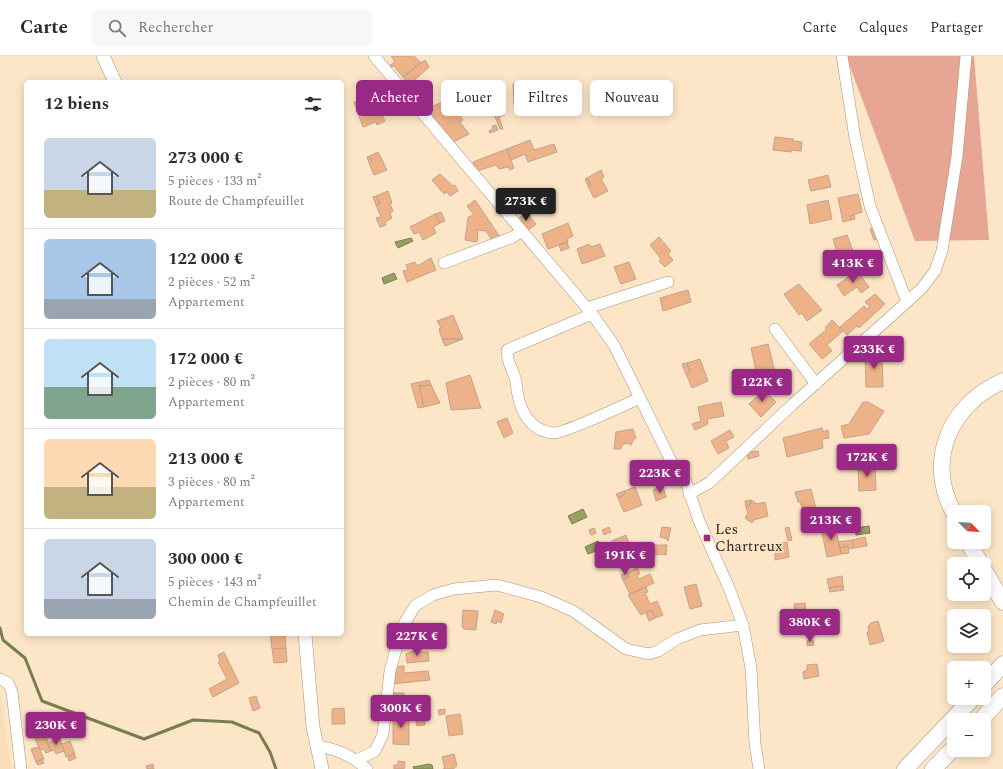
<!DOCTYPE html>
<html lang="fr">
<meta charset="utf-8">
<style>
body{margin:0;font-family:Spectral,serif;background:#f7f7f7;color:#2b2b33;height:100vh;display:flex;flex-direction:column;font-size:15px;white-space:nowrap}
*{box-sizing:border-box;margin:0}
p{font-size:13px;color:#7c7c81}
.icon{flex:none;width:22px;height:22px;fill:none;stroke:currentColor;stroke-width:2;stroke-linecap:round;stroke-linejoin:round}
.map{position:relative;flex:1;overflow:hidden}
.details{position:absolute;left:24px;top:24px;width:320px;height:556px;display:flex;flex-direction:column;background:#fff;border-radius:6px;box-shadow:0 2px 10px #0003}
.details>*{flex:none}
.banner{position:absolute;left:356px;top:24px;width:380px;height:36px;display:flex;gap:8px}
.needle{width:26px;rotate:114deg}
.fabs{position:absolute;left:947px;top:449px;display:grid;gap:8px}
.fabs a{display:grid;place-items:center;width:44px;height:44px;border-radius:6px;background:#fff;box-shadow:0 2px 10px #0003;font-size:20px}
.price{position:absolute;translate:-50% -34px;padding:0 9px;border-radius:4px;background:#9a2885;color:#fff;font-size:13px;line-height:26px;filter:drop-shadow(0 1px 2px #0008)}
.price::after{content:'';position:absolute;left:50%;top:24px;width:12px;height:9px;margin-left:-6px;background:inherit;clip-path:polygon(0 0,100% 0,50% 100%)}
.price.active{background:#222;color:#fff}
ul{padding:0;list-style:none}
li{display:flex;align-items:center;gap:12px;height:100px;padding:0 20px}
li+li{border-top:1px solid #e1e1e2}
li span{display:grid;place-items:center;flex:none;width:112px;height:80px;border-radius:6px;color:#555}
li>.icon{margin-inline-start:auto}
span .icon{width:48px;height:48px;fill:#fffc;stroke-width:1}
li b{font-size:17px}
h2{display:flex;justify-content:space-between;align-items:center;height:48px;padding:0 20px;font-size:17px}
.chip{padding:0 14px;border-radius:6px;background:#fff;box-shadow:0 2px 10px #0003;font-size:14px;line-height:36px}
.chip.active{background:#9a2885;color:#fff}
header{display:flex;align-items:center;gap:24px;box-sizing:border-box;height:56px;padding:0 20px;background:#fff;border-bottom:1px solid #e1e1e2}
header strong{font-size:19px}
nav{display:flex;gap:22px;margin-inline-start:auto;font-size:14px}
.search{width:280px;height:36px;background:#f7f7f7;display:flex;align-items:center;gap:10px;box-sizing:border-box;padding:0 14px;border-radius:6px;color:#7c7c81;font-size:15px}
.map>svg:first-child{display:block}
.built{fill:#f9deb7}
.green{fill:#e7a693}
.water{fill:#97a261;stroke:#787e4d}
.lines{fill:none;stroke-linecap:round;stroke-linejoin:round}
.stream{stroke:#787e4d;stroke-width:3}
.building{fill:#edb288;stroke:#c2a38d}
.minor-casing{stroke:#a99476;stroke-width:12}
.major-casing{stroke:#a99476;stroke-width:14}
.highway-casing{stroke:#a99476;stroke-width:17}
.minor{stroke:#fff;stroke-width:11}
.major{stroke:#fff;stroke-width:13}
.highway{stroke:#fff;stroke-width:16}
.poi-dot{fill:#9a2885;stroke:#fde6c7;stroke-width:1.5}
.labels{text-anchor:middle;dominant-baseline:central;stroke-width:3.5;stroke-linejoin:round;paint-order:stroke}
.poi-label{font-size:15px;fill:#31291d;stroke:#fde6c7;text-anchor:start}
</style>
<header>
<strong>Carte</strong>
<div class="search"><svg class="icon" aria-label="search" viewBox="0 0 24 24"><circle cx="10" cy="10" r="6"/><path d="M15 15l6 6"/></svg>Rechercher</div>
<nav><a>Carte</a><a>Calques</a><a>Partager</a></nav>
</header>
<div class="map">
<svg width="1003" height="713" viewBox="0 0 1003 713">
<rect width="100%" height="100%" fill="#fde6c7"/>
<path class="built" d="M0,634L11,713H0Z"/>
<path class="green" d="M846,0H974L989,184L915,185Z"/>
<path class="water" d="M411,182L413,185L398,192L395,186Z
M394,217L397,223L384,228L382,222Z
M583,453L587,461L572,468L568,460Z
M869,470L870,477L856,479L855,472Z
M598,485L601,488V493L588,498L585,491Z
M429,708L432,709L433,713H414L413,711Z"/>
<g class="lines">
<path class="stream" d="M0,572L3,584L25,602L42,645L144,683L193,664L232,666L259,677L270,696L276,713"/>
</g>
<path class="building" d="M391,0H414L421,7L403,21L394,10L391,11L389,10L395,6Z
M425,4L429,11L409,29L403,21Z
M513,28L531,29L532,49H530L529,57H517V49H514Z
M484,32L489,46L482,50L476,35Z
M366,42L373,56L380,54L385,65L377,69L376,66L363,71L356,52L363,49L361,43Z
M361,43L363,49L356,52L354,46Z
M497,43L504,59L499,61L503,73H500L489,46Z
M448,44L458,58L455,60L445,45Z
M445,45L455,60L458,58L463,64L460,66L469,78L453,86L426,53Z
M496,69L498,74L490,77L489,75L493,73L492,70Z
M775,81L793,83V85L802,86L801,95L791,94V96L773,94Z
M530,84L534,94L554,88L557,96L528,106L525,98L511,104L507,93Z
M507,93L514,112L510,114L508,111L499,113L496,109L477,115L473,106Z
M378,96L387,114L374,119L369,107L372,106L370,100Z
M370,100L372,106L369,107L367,101Z
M601,114L604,121L601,123L608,135L594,142L588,130L591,129L587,122Z
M440,118L453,130L455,129L458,135L450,140L447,136L444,138L432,124Z
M828,119L831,131L811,135L808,124Z
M587,122L591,129L588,130L585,123Z
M388,135L392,147L390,148L393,155L390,157L392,162L385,166L386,169L380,171L376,162L381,161L376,149L380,148L376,140Z
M858,138L862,156L850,160L851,164L843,166L838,142Z
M376,140L380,148L376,149L373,141Z
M475,144L500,181L493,186L486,175L478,174L477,186L465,184L468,161L474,159L467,150Z
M828,144L832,163L810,168L807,149Z
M441,156L445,165L440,167L435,158Z
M526,156L536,168L527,175L517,164Z
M435,158L440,167L433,171L436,177L423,184L419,176L414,178L410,171Z
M854,158L855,163L851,164L850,160Z
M568,167L573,180L567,183L568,186L548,193L542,178Z
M874,171L878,183L874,184L870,173Z
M847,179L853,195L838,199L833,183Z
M659,181L671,195L668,198L673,204L665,211L659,205L661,203L650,189Z
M567,186L569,192L561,195L559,189Z
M589,188L591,191L600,188L605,200L582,208L577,193Z
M431,202L436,214L407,226L403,215L408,214L406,209L415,206L417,210Z
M629,206L636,223L621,228L614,211Z
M857,215L869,231L861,237L857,231L844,240L837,229Z
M799,228L822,254L807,265L802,257L799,259L784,238Z
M688,234L691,246L663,255L660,242Z
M875,238L885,248L859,272L857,270L847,279L840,271L864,250L867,253L870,251L865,246Z
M453,259L463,283H442L439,273L441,272L437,265Z
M832,264L843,275L827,289L832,295L822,303L809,288L826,274L825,272Z
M442,283H463L445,290Z
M768,288L777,324L759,328L751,292Z
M882,297L883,331H866L865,298Z
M700,303L708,325L692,332L686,318L690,316L687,307Z
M687,307L690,316L686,318L682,308Z
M470,319L481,352L451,354L446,327Z
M429,324L431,329L419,330L424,351L418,352L411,328Z
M431,329L440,347L424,351L419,330Z
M764,334L776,346L761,361L749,348Z
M721,346L724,360L707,363L708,368L695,374L692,368L701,365L698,351Z
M863,346H868L884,355L869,378L844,382L841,370L849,368Z
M507,362L513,377L504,382L497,366Z
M822,372L823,376L828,374L829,382L822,383L823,392L787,401L783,382Z
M633,373L636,382L634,383L631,389L627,387L622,389L621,393H614L616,376Z
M730,374L734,381L726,385L729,392L718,398L711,385Z
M758,395L759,400L748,403L747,398L749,396Z
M875,410L876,434L859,435L858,411Z
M663,430L666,441L656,445L653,434Z
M635,431L642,449L624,456L618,442L625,438L624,435Z
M811,433L817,457L808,460L807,455H803L800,446H798L795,436Z
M624,435L625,438L618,442L616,438Z
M751,444L757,448L765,446L768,460L754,464L752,467L745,462L748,457L746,451L751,448Z
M751,444V448L746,451L745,445Z
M835,469L841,498L827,501L821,472Z
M609,471L611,476L604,479L602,474Z
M662,471L671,472L668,485L667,483L660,481Z
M789,471L792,484L788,485L785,472Z
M594,472L596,477L591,479L589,474Z
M626,479L632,498L607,509L603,499L613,494L615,492L612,485Z
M865,481L867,490L854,492L852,484Z
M852,484L854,492L849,493L848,490L840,492L838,486Z
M787,486L789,501L775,504V488Z
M650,489H667L666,499L661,498L650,500Z
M848,490L849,497L841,498L840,492Z
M637,512L640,518L637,519L639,523L650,518L654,527L630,538L623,524L629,521L627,517Z
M627,517L629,521L623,524L621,519Z
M842,520L843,530L829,532L827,523Z
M696,528L702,550L690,553L684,531Z
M843,530L844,534L830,536L829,532Z
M646,531L648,536L645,537L650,548L657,545L663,559L655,562L651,554L641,559L628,539Z
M805,547L807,571L795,573L793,564H796L794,548Z
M463,554L478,555L476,574L464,573L462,571Z
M495,554L504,558L501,567L497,565L496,568L491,566Z
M651,554L655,562L649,565L646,557Z
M878,565L884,585L870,589L867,576H869L868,571L871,567Z
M407,570L414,573L407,591L399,588Z
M270,578H285L286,592L272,593Z
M813,584L814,589L807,590V585Z
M286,592L287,606L274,607L272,593Z
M417,594V596H428L429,605L407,607L406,598Z
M224,596L239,627L213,641L209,633L227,623L218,606L220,604L218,599Z
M817,608L819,620L804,623L803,616L807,614V609Z
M404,610V617L428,615L430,624L392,628L393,611Z
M392,637H404V655L389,657V651H392Z
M256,640L260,652L253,655L249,642Z
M344,652L345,668H332V653Z
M422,652L423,660L415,661V653Z
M415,653V661H409L408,654Z
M445,653V658L439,659L438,654Z
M409,656V689L393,688V658Z
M460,658L463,678L449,680L446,660Z
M423,660L425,669L417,670L415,661Z
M45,678L51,695L46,697L44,693L40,694L35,682Z
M60,682L64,695L56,698L54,694L51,695L47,687Z
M70,685L75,698L66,701L62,688Z
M39,691L44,703L36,706L31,693Z
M74,698L76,702L69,705L68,700Z
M454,698L457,710L454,711V713H443H445L442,701Z
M42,703L44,707L38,709L36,706Z
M398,705L405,706L404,713H394V709H398Z
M153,708L154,713H147L146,710Z"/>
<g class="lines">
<g class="minor-casing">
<path id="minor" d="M374,0L592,258L614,289L677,417L686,426L699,465L729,532L743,569L751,612L755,688L759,713
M842,0L855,82L870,150L907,246
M444,207L513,181L522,175
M587,252L668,226
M592,258L507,294C506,305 514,315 516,326C518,350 527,375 554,377C564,377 627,348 640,342
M775,273L816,328
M689,438L709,427L793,348L907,246L922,232L935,215L942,195L957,100L966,0
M0,623L8,627L12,636L21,713
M316,690C336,692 352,700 367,713
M357,704L375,695L383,678L390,615L402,571L415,550L433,539L454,533L497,529L541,541L573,555L626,593L649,598L658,595L677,583L700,574L743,569"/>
</g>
<g class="major-casing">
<path id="major" d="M103,0L115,26
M305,578L313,671L322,713"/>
</g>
<g class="highway-casing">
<path id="highway" d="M954,457C925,405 950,348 1003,325
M968,486L981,508
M984,514L1003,546
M984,629L1003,608
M981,664L1003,640
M905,713L973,642
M933,713L954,692"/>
</g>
<use href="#minor" class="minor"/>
<use href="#major" class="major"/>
<use href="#highway" class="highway"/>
</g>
<rect class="poi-dot" x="703" y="478" width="8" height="8" rx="2"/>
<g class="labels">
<g class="poi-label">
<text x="715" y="473">Les<tspan x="715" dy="17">Chartreux</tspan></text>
</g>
</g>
</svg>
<div class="fabs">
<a><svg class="needle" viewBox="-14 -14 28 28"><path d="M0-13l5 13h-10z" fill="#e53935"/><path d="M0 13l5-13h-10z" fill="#7c7c81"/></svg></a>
<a><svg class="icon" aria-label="locate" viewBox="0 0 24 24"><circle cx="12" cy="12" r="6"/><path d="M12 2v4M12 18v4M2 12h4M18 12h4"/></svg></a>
<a><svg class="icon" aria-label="layers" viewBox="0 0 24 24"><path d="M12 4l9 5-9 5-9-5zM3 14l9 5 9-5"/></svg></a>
<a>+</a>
<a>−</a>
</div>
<b class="price active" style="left:526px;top:166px">273K €</b>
<b class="price" style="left:853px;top:228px">413K €</b>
<b class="price" style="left:874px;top:314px">233K €</b>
<b class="price" style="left:762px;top:347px">122K €</b>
<b class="price" style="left:867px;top:422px">172K €</b>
<b class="price" style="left:660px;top:438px">223K €</b>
<b class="price" style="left:831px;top:485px">213K €</b>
<b class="price" style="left:625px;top:520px">191K €</b>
<b class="price" style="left:810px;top:587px">380K €</b>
<b class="price" style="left:417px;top:601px">227K €</b>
<b class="price" style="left:401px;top:673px">300K €</b>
<b class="price" style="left:56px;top:690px">230K €</b>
<div class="banner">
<a class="chip active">Acheter</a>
<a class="chip">Louer</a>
<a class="chip">Filtres</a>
<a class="chip">Nouveau</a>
</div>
<section class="details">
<h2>12 biens<svg class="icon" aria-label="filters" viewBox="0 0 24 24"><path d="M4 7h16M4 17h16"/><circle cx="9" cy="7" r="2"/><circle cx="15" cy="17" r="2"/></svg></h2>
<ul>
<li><span style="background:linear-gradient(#c9d6e8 65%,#c2b280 0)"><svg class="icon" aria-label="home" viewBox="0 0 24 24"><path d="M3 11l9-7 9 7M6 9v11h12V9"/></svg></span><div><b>273 000 €</b><p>5 pièces · 133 m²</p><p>Route de Champfeuillet</p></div></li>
<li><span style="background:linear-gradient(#a9c7e8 75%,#9aa5b1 0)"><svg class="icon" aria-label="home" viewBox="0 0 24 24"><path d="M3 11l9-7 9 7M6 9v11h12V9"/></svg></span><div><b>122 000 €</b><p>2 pièces · 52 m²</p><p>Appartement</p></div></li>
<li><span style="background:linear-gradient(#bfe0f5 60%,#7fa58c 0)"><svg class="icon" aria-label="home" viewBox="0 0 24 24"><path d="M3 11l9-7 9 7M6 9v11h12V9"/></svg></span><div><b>172 000 €</b><p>2 pièces · 80 m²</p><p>Appartement</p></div></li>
<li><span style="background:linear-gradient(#ffd9b3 60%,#c2b280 0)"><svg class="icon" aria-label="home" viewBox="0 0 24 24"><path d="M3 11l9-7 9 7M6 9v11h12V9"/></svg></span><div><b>213 000 €</b><p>3 pièces · 80 m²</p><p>Appartement</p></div></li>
<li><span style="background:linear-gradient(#c9d6e8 75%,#9aa5b1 0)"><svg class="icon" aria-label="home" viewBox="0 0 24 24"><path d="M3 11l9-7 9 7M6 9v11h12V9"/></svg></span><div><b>300 000 €</b><p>5 pièces · 143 m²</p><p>Chemin de Champfeuillet</p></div></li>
</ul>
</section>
</div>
